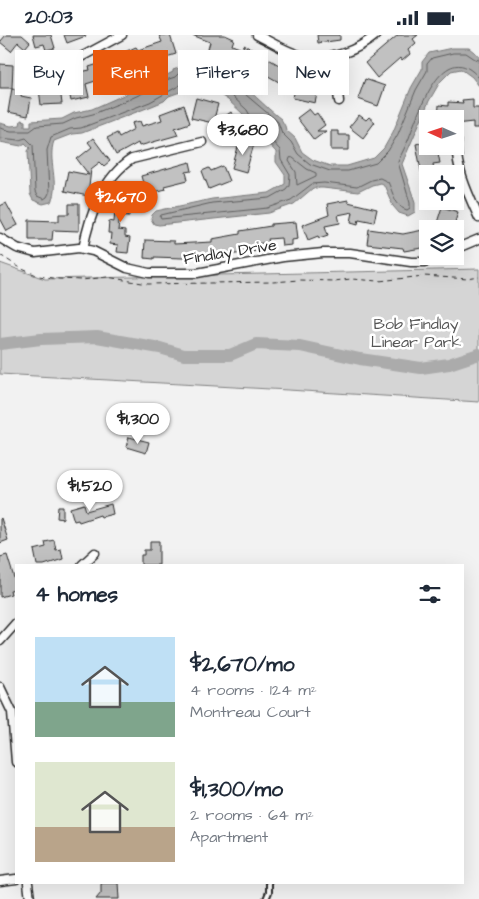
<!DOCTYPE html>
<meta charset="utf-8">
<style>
body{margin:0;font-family:"Architects Daughter",sans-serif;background:#f6f6f7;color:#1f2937;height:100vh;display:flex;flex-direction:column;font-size:19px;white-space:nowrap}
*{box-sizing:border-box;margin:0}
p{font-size:16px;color:#747a83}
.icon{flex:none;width:28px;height:28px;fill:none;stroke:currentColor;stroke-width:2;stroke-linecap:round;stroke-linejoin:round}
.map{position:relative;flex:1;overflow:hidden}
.details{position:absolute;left:15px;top:529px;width:449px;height:320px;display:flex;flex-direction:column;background:#fff;border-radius:0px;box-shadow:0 5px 20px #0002}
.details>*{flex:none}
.guide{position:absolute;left:15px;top:15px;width:450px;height:45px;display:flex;gap:10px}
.needle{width:32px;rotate:273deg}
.controls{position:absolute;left:419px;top:75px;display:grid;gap:10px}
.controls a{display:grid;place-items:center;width:45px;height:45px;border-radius:0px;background:#fff;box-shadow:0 5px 20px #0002;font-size:25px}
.price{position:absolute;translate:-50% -42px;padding:0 11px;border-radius:18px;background:#fff;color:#222;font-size:16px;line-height:32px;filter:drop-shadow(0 1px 2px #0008)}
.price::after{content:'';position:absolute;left:50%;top:30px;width:15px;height:11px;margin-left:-8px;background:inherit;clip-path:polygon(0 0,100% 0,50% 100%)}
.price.active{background:#ea580c;color:#fff}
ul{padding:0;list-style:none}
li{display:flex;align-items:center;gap:15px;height:125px;padding:0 20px}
li span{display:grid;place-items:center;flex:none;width:140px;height:100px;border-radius:0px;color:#555}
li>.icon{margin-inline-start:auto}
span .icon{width:60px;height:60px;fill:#fffc;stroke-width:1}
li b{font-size:21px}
h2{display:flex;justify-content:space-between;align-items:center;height:60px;padding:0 20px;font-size:21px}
.chip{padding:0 18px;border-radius:0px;background:#fff;box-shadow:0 5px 20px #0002;font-size:18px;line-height:45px}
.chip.active{background:#ea580c;color:#fff}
.status{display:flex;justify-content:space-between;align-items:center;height:35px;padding:0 25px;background:#fff;direction:ltr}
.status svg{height:14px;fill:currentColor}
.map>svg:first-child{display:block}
.green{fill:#d5d5d5;stroke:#808080}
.water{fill:#ababab;stroke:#787878}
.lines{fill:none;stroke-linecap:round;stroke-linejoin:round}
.shore{stroke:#5e5e5e;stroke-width:1}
.river{stroke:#ababab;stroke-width:12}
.building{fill:#c1c1c1;stroke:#2b2b2b}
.lane-casing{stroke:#2b2b2b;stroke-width:8}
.street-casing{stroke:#2b2b2b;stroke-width:11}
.path{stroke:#2b2b2b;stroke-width:1;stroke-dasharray:5 4;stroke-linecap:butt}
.lane{stroke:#fff;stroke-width:4}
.street{stroke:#fff;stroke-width:8}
.labels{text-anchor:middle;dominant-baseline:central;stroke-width:5;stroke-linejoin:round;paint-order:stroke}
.street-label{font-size:16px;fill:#2b2b2b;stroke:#fff}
.park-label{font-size:16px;fill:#565656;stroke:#fff}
</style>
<div class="status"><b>20:03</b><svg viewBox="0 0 49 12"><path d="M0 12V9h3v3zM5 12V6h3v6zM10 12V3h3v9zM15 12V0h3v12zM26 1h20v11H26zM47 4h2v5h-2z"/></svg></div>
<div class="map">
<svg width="479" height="864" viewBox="0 0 479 864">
<rect width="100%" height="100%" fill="#f2f2f2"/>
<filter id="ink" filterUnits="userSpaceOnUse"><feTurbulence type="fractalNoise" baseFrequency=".02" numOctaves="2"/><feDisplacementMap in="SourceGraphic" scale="10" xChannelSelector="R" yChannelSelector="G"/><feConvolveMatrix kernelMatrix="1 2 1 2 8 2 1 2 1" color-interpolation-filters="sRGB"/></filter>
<g filter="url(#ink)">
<path class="green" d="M0,228L45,244L479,234V367L288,355L0,339Z"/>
<path class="water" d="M452,13H469L479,21V51L472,42L461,34L451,36L440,47L429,66L402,129L415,167V177L408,181L399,178L393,171L384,150L380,148L372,150L358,157L323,153H313L294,169L269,178L159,190L154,189L151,184L152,180L156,176L212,164L269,158L285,149V140L276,127V117L248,87L243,79L228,65L213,55L197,51L169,61L164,66L152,71L82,98L72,99L54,106C47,125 60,148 51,167L43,169L33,165L30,159L28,116L30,113L25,108L21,111L0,107V88L11,91L20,90L21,85L25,86V91H31V86L62,84L74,78L92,74L151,48L163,39L165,41L173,37V35C222,16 247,58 281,84L285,91L286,95L295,103L302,117L313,125L330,131H347L374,123L384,113L393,97L411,53L422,34V27L429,18Z"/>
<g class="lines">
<path class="shore" d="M0,93L11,96H30L37,91L63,89L76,83L93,79L130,64L154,53L163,46L175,42L179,38L191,34L213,38L233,49L278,87L282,98L291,107L298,119L310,129L330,136H348L376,128L388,116L398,99L416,55L427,36V29L432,23L453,18H466L475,24L479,25
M0,103L19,105L26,103L33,110L35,157L37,161L44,164L47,162L49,158L47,115L51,102L70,94L81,93L150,67L182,49L198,46L216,51L232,61L247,75L252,84L280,115L281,125L290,140L289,150L286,154L270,163L212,168L161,180L160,182L161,184L268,173L291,165L312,149L324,148L357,152L371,145L380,143L388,147C393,157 395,172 407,175L410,173V168L398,127C401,119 406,111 409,103C418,78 444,0 479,43
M293,123L307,134L316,138V141L297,150L296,137L289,126L290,123Z"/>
<path class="river" d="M0,309L41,304L97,302L160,313L184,320H230L256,309L300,311L360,324L421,333L449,329L479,319"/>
</g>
<path class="building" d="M6,0H22L30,7L25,13L18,7L11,16L0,7Z
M33,0H51L55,13L46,15L44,9L36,11Z
M64,0H86V1L67,8Z
M159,0H170L176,19L144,29L145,31L138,35L136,31L121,38L86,49L89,62L71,66L67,47L77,45L75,38L90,35L89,32L114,24L113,22L136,12L138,15L162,7Z
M192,0H225L234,4L232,10L242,14L244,10L293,38L286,51L261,37L258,42L247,36L249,32L227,21L208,14L210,7Z
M317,0H340V5L318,8Z
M398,0H418L413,4L416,8L408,15L410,19L402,26L400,23L377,43L365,28Z
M0,29L13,30L12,53H0Z
M299,34L321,40L315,68L293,63Z
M365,44L385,51L378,71L358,64Z
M12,53L22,55L21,61L31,63L28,81L8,77Z
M60,53L62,69L41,70L39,54Z
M196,63L218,69L213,88L191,83Z
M473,64V73H479V93H473V87L455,89V84H438L439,70L448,71V67L463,68L462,65Z
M184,70L190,88L175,93L178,100L139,111L138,108L116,120L107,103L117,98L119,102L134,94L132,88L140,86L142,91L162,85L160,79Z
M309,74L314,80L317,78L325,90L317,96H326L314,105L297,83Z
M231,77L244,96L232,104L224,93L219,97L214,89Z
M359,80L366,85L369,82L375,87L363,103L349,92Z
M331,96H338V100H349V115H331Z
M93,103L110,126L104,131L100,127L91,134L88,161L64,156L68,136L89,140L77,124L92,112L88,107Z
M240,105L254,109L246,137L232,133Z
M428,106V111H434L435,119L438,118L440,128L433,129L434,134L428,135V156H425L416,109Z
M190,127L192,136L186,137L188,145L164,151L165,154L146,159L141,141Z
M223,131L229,146L209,154L202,136L209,133L211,136Z
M116,161L136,162L135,171H130L129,181L120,180L118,195L125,196V202L130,203L128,218L117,217L118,210L110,209L111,198H108L109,186L114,187Z
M348,165V167L377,174L374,187L359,184L358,189L351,187L353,177L338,180L340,188L325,191L328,200L319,203L318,201L308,205L302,190L329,180L327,169Z
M6,168L18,190L7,196L0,183V171Z
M69,169H79V196L53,195L52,205H29V185L59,186V179H69Z
M442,172L458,177L453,194H435Z
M296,187L298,204L292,205V210L282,211L281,203L268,204L269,207L256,209L257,216L229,220L182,223L154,222V224L144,223L145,205L174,206V209L212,207V204L240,199V196L271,191V189Z
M369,194L403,199L423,195L424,203L428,202V212L404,216L403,213L367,209Z
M129,402L149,407L146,418L126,412Z
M84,469L86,476L111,469L113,479L101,482L100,480L79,487L78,485L74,486L70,473Z
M58,472H63V484L57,483Z
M1,483L8,505L0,508V484Z
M54,505L56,515L61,514L63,524L44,530H37L34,515L46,512L45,507Z
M150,506H159V530H141V520H144V515H150Z
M7,520L15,546L16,545V554L10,555L11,559L0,562V522Z
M103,848H118L119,864H96L101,858V849Z"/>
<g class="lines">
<g class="lane-casing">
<path id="lane" d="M266,864L269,857V848"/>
</g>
<g class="street-casing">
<path id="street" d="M257,0C273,8 290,19 307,22C331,26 358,15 376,0
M333,20L339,66
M33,32L65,27L81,22L122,0
M457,106C454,130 469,161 479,183
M0,203L17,213L35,218L79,213L93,216L127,233L149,238H197L283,222L323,218H350L411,227H424L441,221
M83,214C89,182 103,142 132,124L202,107
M455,214L479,204
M82,530L95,518
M0,606L16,588
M0,652L12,677L16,727
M0,846L16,844
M28,848L30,864"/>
</g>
<path class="path" d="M0,220L22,234L39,241L59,244L82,245L107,242L148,249L273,247L299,245L334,246L351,244L379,246L424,241L468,244L479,242"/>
<use href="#lane" class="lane"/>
<use href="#street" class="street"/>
</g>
</g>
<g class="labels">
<g class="street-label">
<text transform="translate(230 217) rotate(-9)">Findlay Drive</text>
</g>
<g class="park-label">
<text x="416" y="289">Bob Findlay<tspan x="416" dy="18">Linear Park</tspan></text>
</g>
</g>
</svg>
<div class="controls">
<a><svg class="needle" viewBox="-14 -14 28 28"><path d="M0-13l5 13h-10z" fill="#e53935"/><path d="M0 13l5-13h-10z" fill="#747a83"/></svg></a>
<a><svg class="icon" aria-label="locate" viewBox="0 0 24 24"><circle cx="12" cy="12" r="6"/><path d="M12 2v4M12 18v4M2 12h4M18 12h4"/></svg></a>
<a><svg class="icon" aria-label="layers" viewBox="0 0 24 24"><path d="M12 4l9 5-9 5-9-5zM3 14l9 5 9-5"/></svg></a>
</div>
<b class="price" style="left:243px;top:121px">$3,680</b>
<b class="price active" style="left:121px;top:188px">$2,670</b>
<b class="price" style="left:138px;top:410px">$1,300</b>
<b class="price" style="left:90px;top:477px">$1,520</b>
<div class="guide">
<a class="chip">Buy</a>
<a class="chip active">Rent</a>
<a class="chip">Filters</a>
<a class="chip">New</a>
</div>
<section class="details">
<h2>4 homes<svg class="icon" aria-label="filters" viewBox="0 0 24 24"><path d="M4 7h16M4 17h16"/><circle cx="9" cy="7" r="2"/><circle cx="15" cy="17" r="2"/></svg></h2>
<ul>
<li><span style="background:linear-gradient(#bfe0f5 65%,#7fa58c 0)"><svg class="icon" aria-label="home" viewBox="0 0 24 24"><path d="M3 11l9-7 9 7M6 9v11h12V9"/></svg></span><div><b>$2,670/mo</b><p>4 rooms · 124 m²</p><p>Montreau Court</p></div></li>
<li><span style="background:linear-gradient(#dfe7d0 65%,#b9a48a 0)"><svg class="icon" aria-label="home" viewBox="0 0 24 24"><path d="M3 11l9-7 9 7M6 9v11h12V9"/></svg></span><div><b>$1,300/mo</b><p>2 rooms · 64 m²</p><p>Apartment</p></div></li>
</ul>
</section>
</div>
